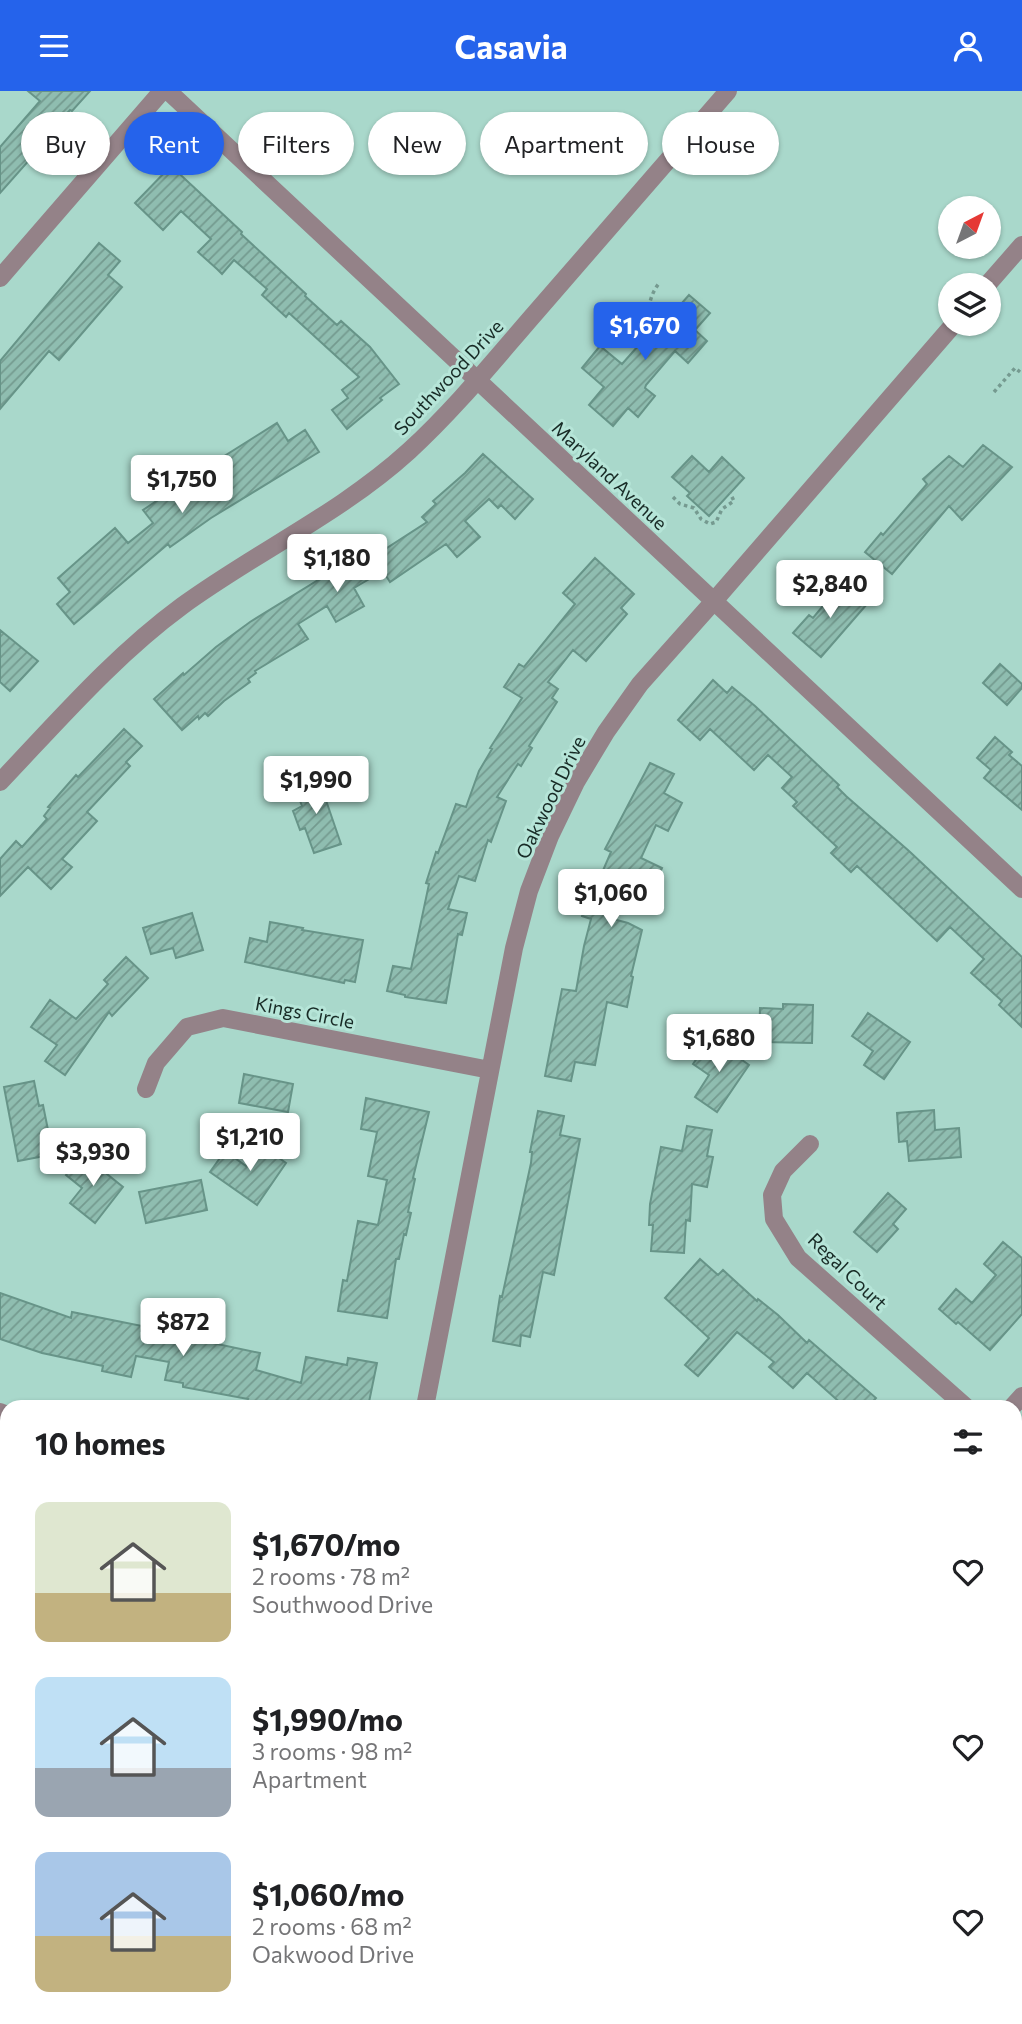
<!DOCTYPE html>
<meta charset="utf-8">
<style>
body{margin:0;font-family:Commissioner,sans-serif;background:#f6f6f6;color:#202124;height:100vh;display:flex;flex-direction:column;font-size:26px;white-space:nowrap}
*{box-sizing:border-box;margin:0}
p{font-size:23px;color:#757577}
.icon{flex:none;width:38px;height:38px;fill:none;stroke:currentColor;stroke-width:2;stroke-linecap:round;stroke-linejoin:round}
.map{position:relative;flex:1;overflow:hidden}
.drawer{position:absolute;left:0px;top:1309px;width:1022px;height:625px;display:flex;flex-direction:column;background:#fff;border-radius:21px 21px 0 0;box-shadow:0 2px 5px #0004}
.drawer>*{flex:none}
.guide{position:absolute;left:21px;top:21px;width:980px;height:63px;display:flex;gap:14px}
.needle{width:46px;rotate:41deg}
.buttons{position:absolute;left:938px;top:105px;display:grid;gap:14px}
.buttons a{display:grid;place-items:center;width:63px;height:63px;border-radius:50%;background:#fff;box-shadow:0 2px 5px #0004;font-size:35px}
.price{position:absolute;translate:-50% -60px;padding:0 16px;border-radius:7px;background:#fff;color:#222;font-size:23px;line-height:46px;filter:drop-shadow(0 2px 4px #0008)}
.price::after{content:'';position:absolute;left:50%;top:42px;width:21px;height:16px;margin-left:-10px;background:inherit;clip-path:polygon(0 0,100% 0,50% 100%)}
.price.selected{background:#2563eb;color:#fff}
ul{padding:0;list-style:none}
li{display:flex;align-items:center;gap:21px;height:175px;padding:0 35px}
li span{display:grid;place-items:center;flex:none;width:196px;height:140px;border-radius:14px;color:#555}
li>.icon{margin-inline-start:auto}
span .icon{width:84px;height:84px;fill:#fffc;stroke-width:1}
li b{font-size:30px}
h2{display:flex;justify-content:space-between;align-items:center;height:84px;padding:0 35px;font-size:30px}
.pill{padding:0 24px;border-radius:32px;background:#fff;box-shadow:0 2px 5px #0004;font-size:24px;line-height:63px}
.pill.selected{background:#2563eb;color:#fff}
header{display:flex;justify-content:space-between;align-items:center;height:91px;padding:0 35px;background:#2563eb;color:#fff;font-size:32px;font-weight:700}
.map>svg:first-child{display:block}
.building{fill:url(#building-hatch);stroke:#679488;stroke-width:2}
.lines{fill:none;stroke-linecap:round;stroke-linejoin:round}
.path{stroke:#759a90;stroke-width:3.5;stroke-dasharray:3.5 3.5;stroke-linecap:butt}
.service{stroke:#948288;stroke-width:10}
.minor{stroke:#948288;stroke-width:18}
.labels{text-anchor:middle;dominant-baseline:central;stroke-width:6;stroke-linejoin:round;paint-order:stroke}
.street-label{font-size:19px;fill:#182b26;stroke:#b6e5d8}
</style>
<header><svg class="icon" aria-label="menu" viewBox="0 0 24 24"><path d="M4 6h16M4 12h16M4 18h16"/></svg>Casavia<svg class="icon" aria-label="person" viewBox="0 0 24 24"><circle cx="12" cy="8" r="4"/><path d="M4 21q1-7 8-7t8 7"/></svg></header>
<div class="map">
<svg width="1022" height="1933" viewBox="0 0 1022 1933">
<defs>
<pattern id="building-hatch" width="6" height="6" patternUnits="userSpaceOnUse" patternTransform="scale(1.75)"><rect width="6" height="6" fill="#8fbdb0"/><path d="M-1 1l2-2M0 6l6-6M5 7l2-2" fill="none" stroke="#749a8f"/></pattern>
</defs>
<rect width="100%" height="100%" fill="#a9d8cb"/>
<path class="building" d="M28,0H90L72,20L70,19L45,47L47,49L0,102V56L40,10Z
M171,75L242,141L241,143L306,203L305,205L337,234L341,230L370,256L399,293L380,307L382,309L347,338L332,319L348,307L342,299L359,286L289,222L286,226L262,204L267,198L234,169L222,183L217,178L198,161L211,148L181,120L163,139L135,112Z
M99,152L120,170L108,184L122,196L59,269L49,260L0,318V270Z
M689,204L710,222L695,239L707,250L688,272L675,260L646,294L645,297L655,305L638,326L628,317L613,335L589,314L604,296L582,277L600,255L622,273L672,217L675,220Z
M277,332L288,350L305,339L319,361L211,427L170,456L168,453L74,533L57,513L70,501L58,487L115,437L128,452L153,432L143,419L164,405L163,403L185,387L186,389Z
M983,354L1012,376L962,429L949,415L892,483L865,461L881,442L883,444L927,393L923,388L949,365L963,376Z
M483,363L533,408L515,428L501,414L498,417L489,408L465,430L480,446L457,466L446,453L390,491L383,480L354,497L364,515L336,531L327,515L298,533L308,548L255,580L256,582L248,588L250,591L224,610L208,625L205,622L199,628L198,625L182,639L154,608L183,582L184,584L216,556L250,531L357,465L362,473L427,431L422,426L436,413L433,410L465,382Z
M692,365L709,381L722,366L744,387L709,425L687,405L690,402L672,386Z
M595,467L634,503L621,517L627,523L586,570L573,559L548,591L558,598L552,607L557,611L529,655L532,657L521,675L518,673L497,706L506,710L491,751L488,749L475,790L459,785L448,818L467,822L462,844L458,843L446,912L405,906V904L387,900L393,875L411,878L429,793L426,792L436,761L438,762L456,713L466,716L479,680L492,658L490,657L522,607L504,596L519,573L524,576L575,513L563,502Z
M842,492L867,513L821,566L793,542L809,524L813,527Z
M0,539L38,570L10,600L0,591Z
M1000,573L1022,593V597L1007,614L983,592Z
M713,589L727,602L732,596L755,615L839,694L837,696L846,705L909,760L1022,866V936L999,914L1002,910L971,882L984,868L950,836L937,850L857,775L851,781L831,762L837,756L793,715L797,711L782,697L792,686L768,664L754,679L710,638L700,649L678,629Z
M124,638L142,655L126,671L130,675L87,721L97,730L62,768L72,776L51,798L28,776L0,805V768L16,750L22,756L47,728L44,725L50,717L48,716L76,684L78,686Z
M995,646L1012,661L1009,664L1022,675V719L984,687L991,679L977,667Z
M650,672L674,683L664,702L682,712L668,740L656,734L641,767L662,777L650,804L617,790L609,827L628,832L642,839L631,885L633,886L627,916L607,911L595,974L575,971L571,990L545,985L562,898L576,900L584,855L591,828L582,825L587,804L592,805L611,761L605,758Z
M318,686L341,753L314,762L305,737L300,739L293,720L302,715L294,694Z
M192,822L203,859L176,867L173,857L151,863L143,837Z
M270,831L303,837L302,839L363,849L355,891L345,889L344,892L245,871L250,847L267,851Z
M126,866L148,887L112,925L109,921L65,984L45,970L57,954L31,936L50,909L76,928L108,893L104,889Z
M783,913L813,914L812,952L759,951L760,917L783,918Z
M868,922L910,951L884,988L864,974L873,960L852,945Z
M711,947L749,974L717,1021L695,1006L709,984L693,973Z
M244,983L293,993L288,1021L239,1012Z
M34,990L39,1015L43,1014L49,1044H46L50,1064L18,1070L4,996Z
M366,1007L429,1021L413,1087L415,1088L408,1121L411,1122L406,1144L404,1143L399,1168H396L387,1227L338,1220L343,1189L347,1190L358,1130L378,1134L387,1089L368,1085L377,1041L361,1038Z
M934,1019L935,1039L959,1037L961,1066L909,1070L907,1050L899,1051L897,1022Z
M538,1020L564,1025L560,1044L580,1048L554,1184L543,1181L530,1246L521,1244L520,1255L493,1250L500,1205L502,1206L531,1072L532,1061H530Z
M687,1035L712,1039L707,1065L713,1066L707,1096L692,1093L690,1130L686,1129L684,1162L651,1160L653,1134H649L650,1113L661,1056L682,1060Z
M261,1054L286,1072L257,1114L210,1081L225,1060L246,1075Z
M82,1063L123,1096L95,1132L70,1112L82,1097L66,1084Z
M201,1089L207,1119L146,1132L139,1101Z
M888,1102L906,1118L893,1133L898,1138L877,1161L854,1141Z
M1003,1151L1022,1167V1223L990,1259L958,1231L956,1233L939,1218L956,1198L972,1212L996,1184L984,1173Z
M700,1168L718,1184L723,1179L757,1210L758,1208L778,1224L807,1252L809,1249L876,1307L868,1316H845L807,1282L793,1297L769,1276L774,1271L737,1241L698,1285L685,1274L709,1247L665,1207Z
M0,1202L71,1227L72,1221L142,1235L141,1240L174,1246L176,1234L205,1239L203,1250L260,1262L256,1279L301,1292L306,1266L347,1274L348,1267L377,1272L368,1316H285L270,1313L269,1315L247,1310L248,1308L183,1296V1292L165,1289L169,1271L136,1265L131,1286L102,1280L103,1275L42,1262L0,1248Z"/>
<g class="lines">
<path class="path" d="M655,236C644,223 650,203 660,191
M994,301L1015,277L1020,281
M673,406L680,413L694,417L701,428L710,433L716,431L722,418L734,410L730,402
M1015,1901L1022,1893
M988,1933L993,1927"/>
<path class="service" d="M1015,1860L1022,1852"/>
<path class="minor" d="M168,0L1022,798
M0,187L162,0
M987,194L1022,154
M0,691C58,630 114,565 182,515C256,461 341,422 409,360C456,317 496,267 537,220C601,146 665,73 728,0
M146,998L156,972L187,936L223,927L490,979
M810,1053L783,1080L772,1104L774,1128L798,1167L966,1316
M425,1316L514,857L529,800L550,745L576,691L606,641L640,593L714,510L954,233
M1012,1316L1022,1305
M0,1321L7,1324
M0,1507L7,1493
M1015,1765L1022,1771
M67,1933L72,1927
M477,1933L483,1927"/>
</g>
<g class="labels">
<g class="street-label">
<text transform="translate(448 286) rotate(-47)">Southwood Drive</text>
<text transform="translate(610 384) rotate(43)">Maryland Avenue</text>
<text transform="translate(550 706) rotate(-64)">Oakwood Drive</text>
<text transform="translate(305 921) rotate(11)">Kings Circle</text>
<text transform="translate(848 1180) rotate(44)">Regal Court</text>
</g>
</g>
</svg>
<div class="buttons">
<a><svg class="needle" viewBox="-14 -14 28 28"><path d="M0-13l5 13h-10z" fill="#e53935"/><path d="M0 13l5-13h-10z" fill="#757577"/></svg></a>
<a><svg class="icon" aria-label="layers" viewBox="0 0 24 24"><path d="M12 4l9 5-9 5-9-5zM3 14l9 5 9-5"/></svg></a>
</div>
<b class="price selected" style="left:645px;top:271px">$1,670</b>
<b class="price" style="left:182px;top:424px">$1,750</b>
<b class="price" style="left:337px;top:503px">$1,180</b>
<b class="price" style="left:830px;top:529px">$2,840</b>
<b class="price" style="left:316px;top:725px">$1,990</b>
<b class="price" style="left:611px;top:838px">$1,060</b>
<b class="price" style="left:719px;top:983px">$1,680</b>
<b class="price" style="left:250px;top:1082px">$1,210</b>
<b class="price" style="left:93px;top:1097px">$3,930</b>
<b class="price" style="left:183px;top:1267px">$872</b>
<div class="guide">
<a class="pill">Buy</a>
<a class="pill selected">Rent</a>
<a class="pill">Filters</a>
<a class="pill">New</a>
<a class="pill">Apartment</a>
<a class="pill">House</a>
</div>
<section class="drawer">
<h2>10 homes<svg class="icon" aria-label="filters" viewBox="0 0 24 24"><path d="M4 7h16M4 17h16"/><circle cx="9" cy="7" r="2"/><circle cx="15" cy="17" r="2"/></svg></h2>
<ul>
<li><span style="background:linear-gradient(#dfe7d0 65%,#c2b280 0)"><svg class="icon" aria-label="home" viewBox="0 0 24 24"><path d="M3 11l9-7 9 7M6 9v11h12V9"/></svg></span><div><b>$1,670/mo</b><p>2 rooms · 78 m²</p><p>Southwood Drive</p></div><svg class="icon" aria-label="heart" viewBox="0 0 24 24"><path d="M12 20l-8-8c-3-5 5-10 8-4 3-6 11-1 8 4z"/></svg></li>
<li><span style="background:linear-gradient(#bfe0f5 65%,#9aa5b1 0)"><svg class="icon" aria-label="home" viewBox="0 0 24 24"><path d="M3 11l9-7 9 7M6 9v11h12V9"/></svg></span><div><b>$1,990/mo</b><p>3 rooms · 98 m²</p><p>Apartment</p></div><svg class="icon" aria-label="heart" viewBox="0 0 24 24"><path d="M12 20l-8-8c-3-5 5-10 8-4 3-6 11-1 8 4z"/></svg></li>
<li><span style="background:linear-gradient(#a9c7e8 60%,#c2b280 0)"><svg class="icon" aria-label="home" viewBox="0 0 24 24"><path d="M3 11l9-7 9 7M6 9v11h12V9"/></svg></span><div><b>$1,060/mo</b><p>2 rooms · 68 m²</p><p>Oakwood Drive</p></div><svg class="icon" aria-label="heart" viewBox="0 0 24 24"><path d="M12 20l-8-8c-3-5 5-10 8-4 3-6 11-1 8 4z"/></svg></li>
</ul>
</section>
</div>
